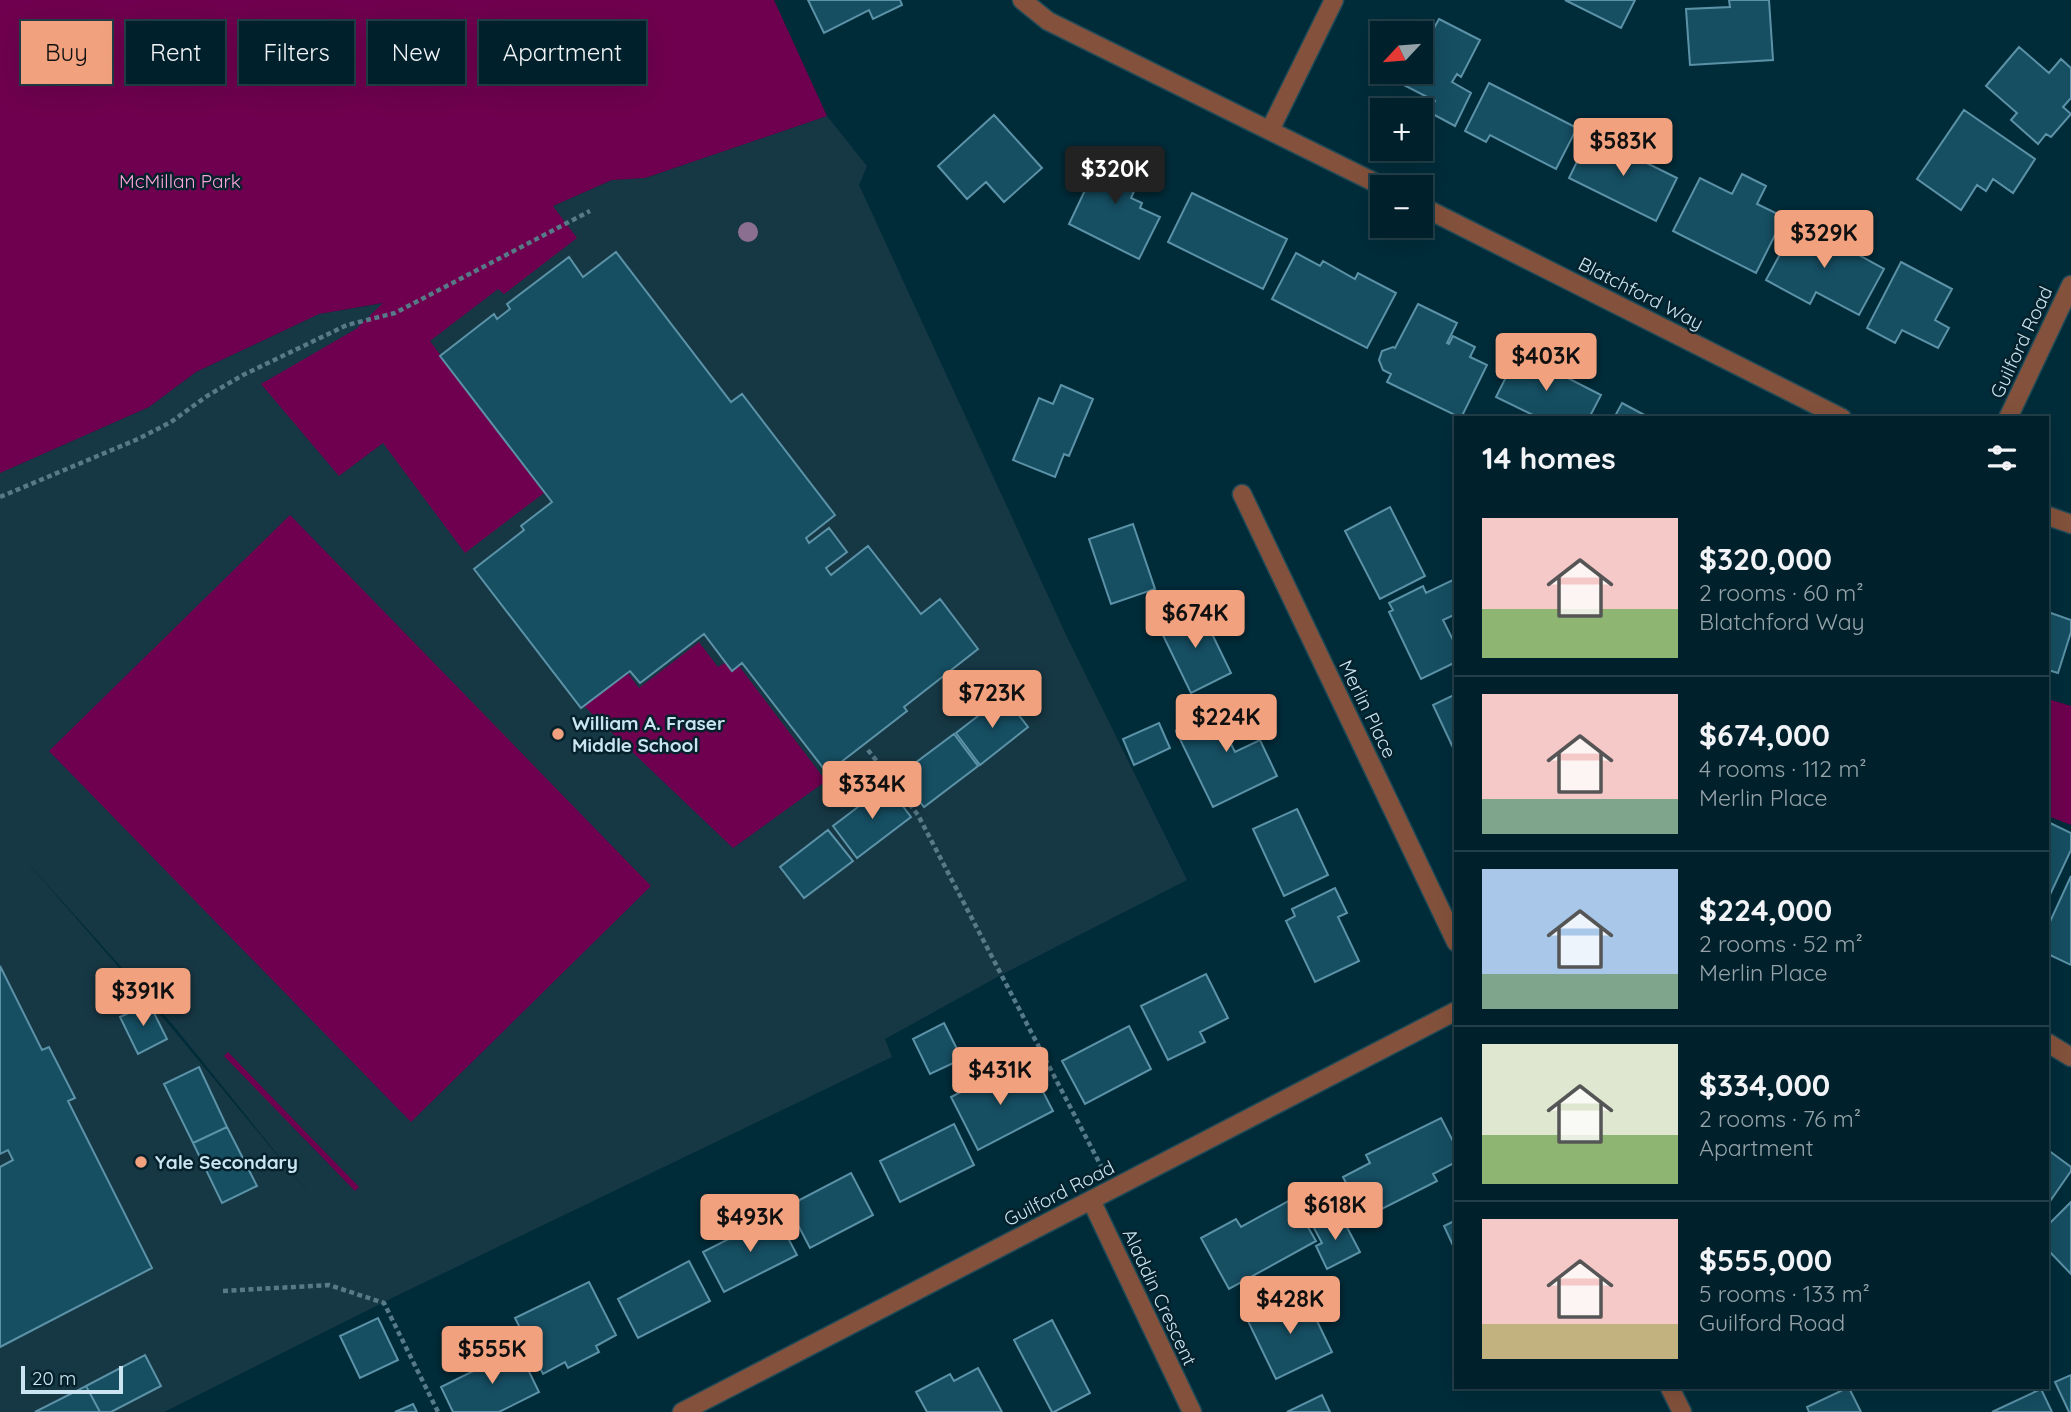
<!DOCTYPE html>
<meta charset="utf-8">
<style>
body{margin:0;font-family:Quicksand,sans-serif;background:#0a2934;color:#f1f3f6;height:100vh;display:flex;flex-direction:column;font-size:26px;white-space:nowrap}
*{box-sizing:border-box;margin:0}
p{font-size:23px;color:#95a3a9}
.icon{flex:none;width:38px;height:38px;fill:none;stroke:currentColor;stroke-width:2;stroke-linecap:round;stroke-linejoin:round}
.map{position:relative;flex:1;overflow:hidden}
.sheet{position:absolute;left:1454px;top:416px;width:595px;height:973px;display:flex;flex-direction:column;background:#00212c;border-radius:0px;box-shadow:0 7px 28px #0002,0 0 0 2px #223e48}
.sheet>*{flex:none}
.banner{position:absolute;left:21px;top:21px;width:665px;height:63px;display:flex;gap:14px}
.needle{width:46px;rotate:244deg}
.tools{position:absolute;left:1370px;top:21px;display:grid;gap:14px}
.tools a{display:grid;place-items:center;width:63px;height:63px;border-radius:0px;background:#00212c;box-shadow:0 7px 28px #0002,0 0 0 2px #223e48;font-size:35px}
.scale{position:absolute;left:21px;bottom:18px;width:102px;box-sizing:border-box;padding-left:7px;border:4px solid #cae5f1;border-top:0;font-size:19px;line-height:24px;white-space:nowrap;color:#cae5f1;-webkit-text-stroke:5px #05212c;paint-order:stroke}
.price{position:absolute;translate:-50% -60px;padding:0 16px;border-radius:7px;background:#f1a17d;color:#111;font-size:23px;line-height:46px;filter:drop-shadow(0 2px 4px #0008)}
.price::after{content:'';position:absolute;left:50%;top:42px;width:21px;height:16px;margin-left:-10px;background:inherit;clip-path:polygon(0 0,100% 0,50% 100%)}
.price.current{background:#222;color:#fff}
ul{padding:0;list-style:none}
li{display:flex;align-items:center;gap:21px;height:175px;padding:0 28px}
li+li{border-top:2px solid #223e48}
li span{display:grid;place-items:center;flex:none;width:196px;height:140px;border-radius:0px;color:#555}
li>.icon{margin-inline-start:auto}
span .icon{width:84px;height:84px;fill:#fffc;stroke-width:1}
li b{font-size:30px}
h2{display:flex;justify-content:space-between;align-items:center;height:84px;padding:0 28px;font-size:30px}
.pill{padding:0 24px;border-radius:0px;background:#00212c;box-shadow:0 7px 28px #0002,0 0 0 2px #223e48;font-size:24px;line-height:63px}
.pill.current{background:#f1a17d;color:#111}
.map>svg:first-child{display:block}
.built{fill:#163845;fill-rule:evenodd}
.green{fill:#6f004f}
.building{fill:#164e62;stroke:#5c92a7;stroke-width:2}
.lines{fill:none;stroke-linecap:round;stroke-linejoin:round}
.minor-casing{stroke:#204a57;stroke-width:21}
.path{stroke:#567a87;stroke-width:4.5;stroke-dasharray:5 3.5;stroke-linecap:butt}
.minor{stroke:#84523c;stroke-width:18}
.tree{fill:#8a6f90}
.poi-dot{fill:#f1a17d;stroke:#05212c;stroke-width:2.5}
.labels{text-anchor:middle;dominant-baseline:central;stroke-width:5;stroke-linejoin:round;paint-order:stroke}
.park-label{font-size:19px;fill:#fba5d6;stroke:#05212c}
.street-label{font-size:19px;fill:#cae5f1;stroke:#05212c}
.poi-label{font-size:19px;font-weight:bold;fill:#cae5f1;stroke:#05212c;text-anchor:start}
</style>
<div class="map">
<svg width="2071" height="1412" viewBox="0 0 2071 1412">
<rect width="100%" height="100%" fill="#002c3a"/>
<path class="built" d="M827,116L867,166L859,185L1067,637L1187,880L1001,975L885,1039L892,1057L394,1297L164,1412H0V473L149,407L196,372L319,314L385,303L553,206L612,180L645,178ZM20,854L173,1025L315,1201L171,1027Z"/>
<path class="green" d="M0,0H774L827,116L645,178L612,180L553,206L577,238L504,294L498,289L430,341L544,493L465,553L383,443L339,476L261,384L356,329L383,303L319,314L196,372L149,407L0,473Z
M290,515L651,886L411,1122L49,751Z
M699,642L718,667L733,658L826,781L733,848L584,706L627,672L639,688Z
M2048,699L2071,706V825L2048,816Z
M228,1052L359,1187L355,1191L224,1056Z"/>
<path class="building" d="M808,0H900L902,5L873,19L869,10L824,33Z
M1565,0H1635L1621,28Z
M1729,0H1769L1773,60L1690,65L1686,9L1730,7Z
M1439,19L1480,40L1461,77L1457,74L1452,82L1471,93L1455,126L1429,112L1435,101L1400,83L1406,72H1421V51Z
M2019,47L2049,73L2061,59L2071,68V98L2063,107L2071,114L2051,137L2046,134L2038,144L2011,120L2017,113L1986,86Z
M1489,83L1577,128L1556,169L1490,135L1486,142L1465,131Z
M1964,110L2035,159L2013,193L1993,179L1986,191L1977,185L1961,210L1917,179Z
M994,115L1042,168L1004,202L986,182L967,199L938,166Z
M1590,135L1677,178L1656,221L1569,178Z
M1105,148L1145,167L1131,198L1142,203L1140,208L1160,217L1139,259L1069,224Z
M1742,174L1766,186L1757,204L1784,217L1756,273L1673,231L1700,178L1732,194Z
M1192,193L1287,239L1263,289L1168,242Z
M1798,221L1884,269L1859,315L1816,292L1810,304L1766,280Z
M616,252L731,402L742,394L835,515L806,538L809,543L829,528L847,552L826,568L831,575L868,546L921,614L940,599L978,649L904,707L907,711L827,773L742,663L732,671L704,634L640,683L630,671L581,708L474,569L524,530L521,526L552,502L440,356L494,314L497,319L510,309L507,304L569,257L583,277Z
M1296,253L1320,266L1323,261L1355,279L1358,273L1396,293L1367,348L1272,299Z
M1901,262L1952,289L1935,320L1949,328L1938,348L1902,330L1895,343L1867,328Z
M1418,304L1457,323L1447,343L1449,344L1453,336L1475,347L1470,357L1487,365L1461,418L1387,382L1391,374L1383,370L1379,360L1382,351L1393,347L1395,348Z
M1517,355L1560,378L1562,375L1601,395L1589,418H1539L1496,397Z
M1061,385L1093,399L1069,456L1064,454L1055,477L1013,460L1039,398L1053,404Z
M1622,403L1650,418H1614Z
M1390,507L1425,576L1380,599L1345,531Z
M1133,524L1155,589L1111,604L1089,539Z
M1455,579L1456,614L1443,620L1456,646V662L1421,679L1389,612L1393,610L1389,603L1423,586L1426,593Z
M1199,607L1231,673L1191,693L1159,627Z
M2048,612L2071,620V632L2058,673L2048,670Z
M1456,694V754L1433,705Z
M1004,696L1028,727L980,765L956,733Z
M1241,700L1255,728L1229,740L1235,752L1260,740L1277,776L1213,807L1176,731Z
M1159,723L1170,748L1134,765L1123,739Z
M954,734L978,766L924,807L899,775Z
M887,785L911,817L857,858L833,826Z
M1297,809L1328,875L1284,896L1253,829Z
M2048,822L2071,833V850L2048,899Z
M828,830L853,861L804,898L780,867Z
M2071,876V965L2048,954V926Z
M1335,888L1347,913L1338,917L1359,961L1315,982L1286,921L1295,916L1292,909Z
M0,966L42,1050L49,1047L75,1098L68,1101L152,1268L0,1347V1167L13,1160L8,1150L0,1154Z
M1206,974L1228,1018L1200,1032L1205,1042L1168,1060L1141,1006Z
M149,1003L167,1039L138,1054L120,1017Z
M944,1023L962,1059L930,1074L913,1039Z
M1129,1026L1151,1069L1085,1104L1062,1061Z
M199,1067L227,1127L193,1143L164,1084Z
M1008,1068L1015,1084L1034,1074L1053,1111L978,1150L951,1097Z
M1441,1118L1456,1147V1162L1433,1174L1437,1181L1364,1218L1343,1177L1370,1163L1366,1155Z
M954,1124L974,1165L900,1202L880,1161Z
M227,1127L257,1186L222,1203L193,1143Z
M2048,1150L2071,1167V1171L2048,1204Z
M851,1173L873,1215L810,1248L788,1206Z
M1292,1199L1316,1241L1229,1289L1201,1238L1236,1219L1241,1227Z
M2071,1202V1274L2048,1250V1225Z
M1340,1214L1360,1252L1327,1269L1316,1246L1322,1243L1314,1228Z
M776,1215L797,1255L724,1292L703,1252Z
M1456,1220V1252L1444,1226Z
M689,1261L710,1301L638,1338L618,1299Z
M589,1282L616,1335L596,1346L599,1352L568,1368L565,1362L543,1374L515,1318Z
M1303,1292L1332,1352L1276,1379L1247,1319Z
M378,1318L398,1360L360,1378L340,1336Z
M1052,1320L1090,1393L1054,1412H1052L1014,1340Z
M518,1349L539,1392L499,1412H453L441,1387Z
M145,1355L161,1386L111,1412H100L86,1386Z
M978,1368L1002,1412H927L916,1392L950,1374L954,1381Z
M2071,1375V1412H2069L2055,1382Z
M86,1386L100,1412H35Z
M1847,1388H1849L1861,1412H1809L1807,1407Z
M2041,1389L2052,1412H1992Z
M1322,1395L1330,1412H1287Z
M413,1404L417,1412H395Z"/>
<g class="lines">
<g class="minor-casing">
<path id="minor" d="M1022,0L1048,21L1384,187
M1270,130L1334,0
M1421,206L1842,418
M2008,418L2071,285
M1242,494L1456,942
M2048,516L2071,524
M2048,1043L2071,1057
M1091,1200L1192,1412
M1670,1388L1682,1412
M682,1412L1456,1011"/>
</g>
<path class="path" d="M0,497L138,439L171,422L207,396L243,375L347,325L395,313L590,211
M868,750L918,815L1101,1166
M223,1291L329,1285L384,1303L438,1412"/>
<use href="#minor" class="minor"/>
</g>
<circle class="tree" cx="748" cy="232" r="10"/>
<g class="poi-dot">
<circle cx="558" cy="734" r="7"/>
<circle cx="141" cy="1162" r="7"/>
</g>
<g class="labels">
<g class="park-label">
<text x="180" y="181">McMillan Park</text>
</g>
<g class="street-label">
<text transform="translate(1641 293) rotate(27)">Blatchford Way</text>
<text transform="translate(2021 342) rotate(-65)">Guilford Road</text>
<text transform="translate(1368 709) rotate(64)">Merlin Place</text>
<text transform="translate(1059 1193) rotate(-27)">Guilford Road</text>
<text transform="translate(1160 1297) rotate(65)">Aladdin Crescent</text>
</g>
<g class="poi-label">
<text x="572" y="723">William A. Fraser<tspan x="572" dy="22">Middle School</tspan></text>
<text x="155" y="1162">Yale Secondary</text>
</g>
</g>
</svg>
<div class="tools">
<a><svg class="needle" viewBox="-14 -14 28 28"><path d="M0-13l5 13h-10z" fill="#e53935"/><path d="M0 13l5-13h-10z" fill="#95a3a9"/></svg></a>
<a>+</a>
<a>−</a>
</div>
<div class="scale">20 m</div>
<b class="price" style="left:1623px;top:178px">$583K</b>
<b class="price current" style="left:1115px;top:206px">$320K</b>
<b class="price" style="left:1824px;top:270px">$329K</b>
<b class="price" style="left:1546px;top:393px">$403K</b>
<b class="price" style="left:1195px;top:650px">$674K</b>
<b class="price" style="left:992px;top:730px">$723K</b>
<b class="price" style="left:1226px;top:754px">$224K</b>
<b class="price" style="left:872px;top:821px">$334K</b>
<b class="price" style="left:143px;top:1028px">$391K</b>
<b class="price" style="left:1000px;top:1107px">$431K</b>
<b class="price" style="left:1335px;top:1242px">$618K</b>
<b class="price" style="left:750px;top:1254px">$493K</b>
<b class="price" style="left:1290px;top:1336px">$428K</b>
<b class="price" style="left:492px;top:1386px">$555K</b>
<div class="banner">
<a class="pill current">Buy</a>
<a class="pill">Rent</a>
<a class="pill">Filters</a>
<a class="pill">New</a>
<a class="pill">Apartment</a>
</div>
<section class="sheet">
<h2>14 homes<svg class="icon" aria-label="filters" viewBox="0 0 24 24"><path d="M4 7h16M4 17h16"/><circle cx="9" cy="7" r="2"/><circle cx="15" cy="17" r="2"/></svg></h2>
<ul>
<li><span style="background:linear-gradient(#f6c9c9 65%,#8fb573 0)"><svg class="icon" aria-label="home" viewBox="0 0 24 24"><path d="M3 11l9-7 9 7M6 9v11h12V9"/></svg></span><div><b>$320,000</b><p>2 rooms · 60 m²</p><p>Blatchford Way</p></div></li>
<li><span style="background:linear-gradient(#f6c9c9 75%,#7fa58c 0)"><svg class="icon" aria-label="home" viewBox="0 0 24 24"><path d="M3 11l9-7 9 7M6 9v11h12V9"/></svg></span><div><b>$674,000</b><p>4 rooms · 112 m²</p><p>Merlin Place</p></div></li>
<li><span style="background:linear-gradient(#a9c7e8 75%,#7fa58c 0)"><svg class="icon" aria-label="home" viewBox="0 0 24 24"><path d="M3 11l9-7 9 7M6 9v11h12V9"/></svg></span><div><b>$224,000</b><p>2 rooms · 52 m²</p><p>Merlin Place</p></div></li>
<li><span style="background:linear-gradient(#dfe7d0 65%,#8fb573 0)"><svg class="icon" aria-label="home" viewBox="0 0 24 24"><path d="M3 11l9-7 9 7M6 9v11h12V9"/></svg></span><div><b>$334,000</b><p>2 rooms · 76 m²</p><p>Apartment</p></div></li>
<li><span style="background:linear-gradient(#f6c9c9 75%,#c2b280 0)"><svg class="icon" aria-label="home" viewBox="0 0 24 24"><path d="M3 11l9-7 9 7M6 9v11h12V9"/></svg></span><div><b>$555,000</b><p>5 rooms · 133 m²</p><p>Guilford Road</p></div></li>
</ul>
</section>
</div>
